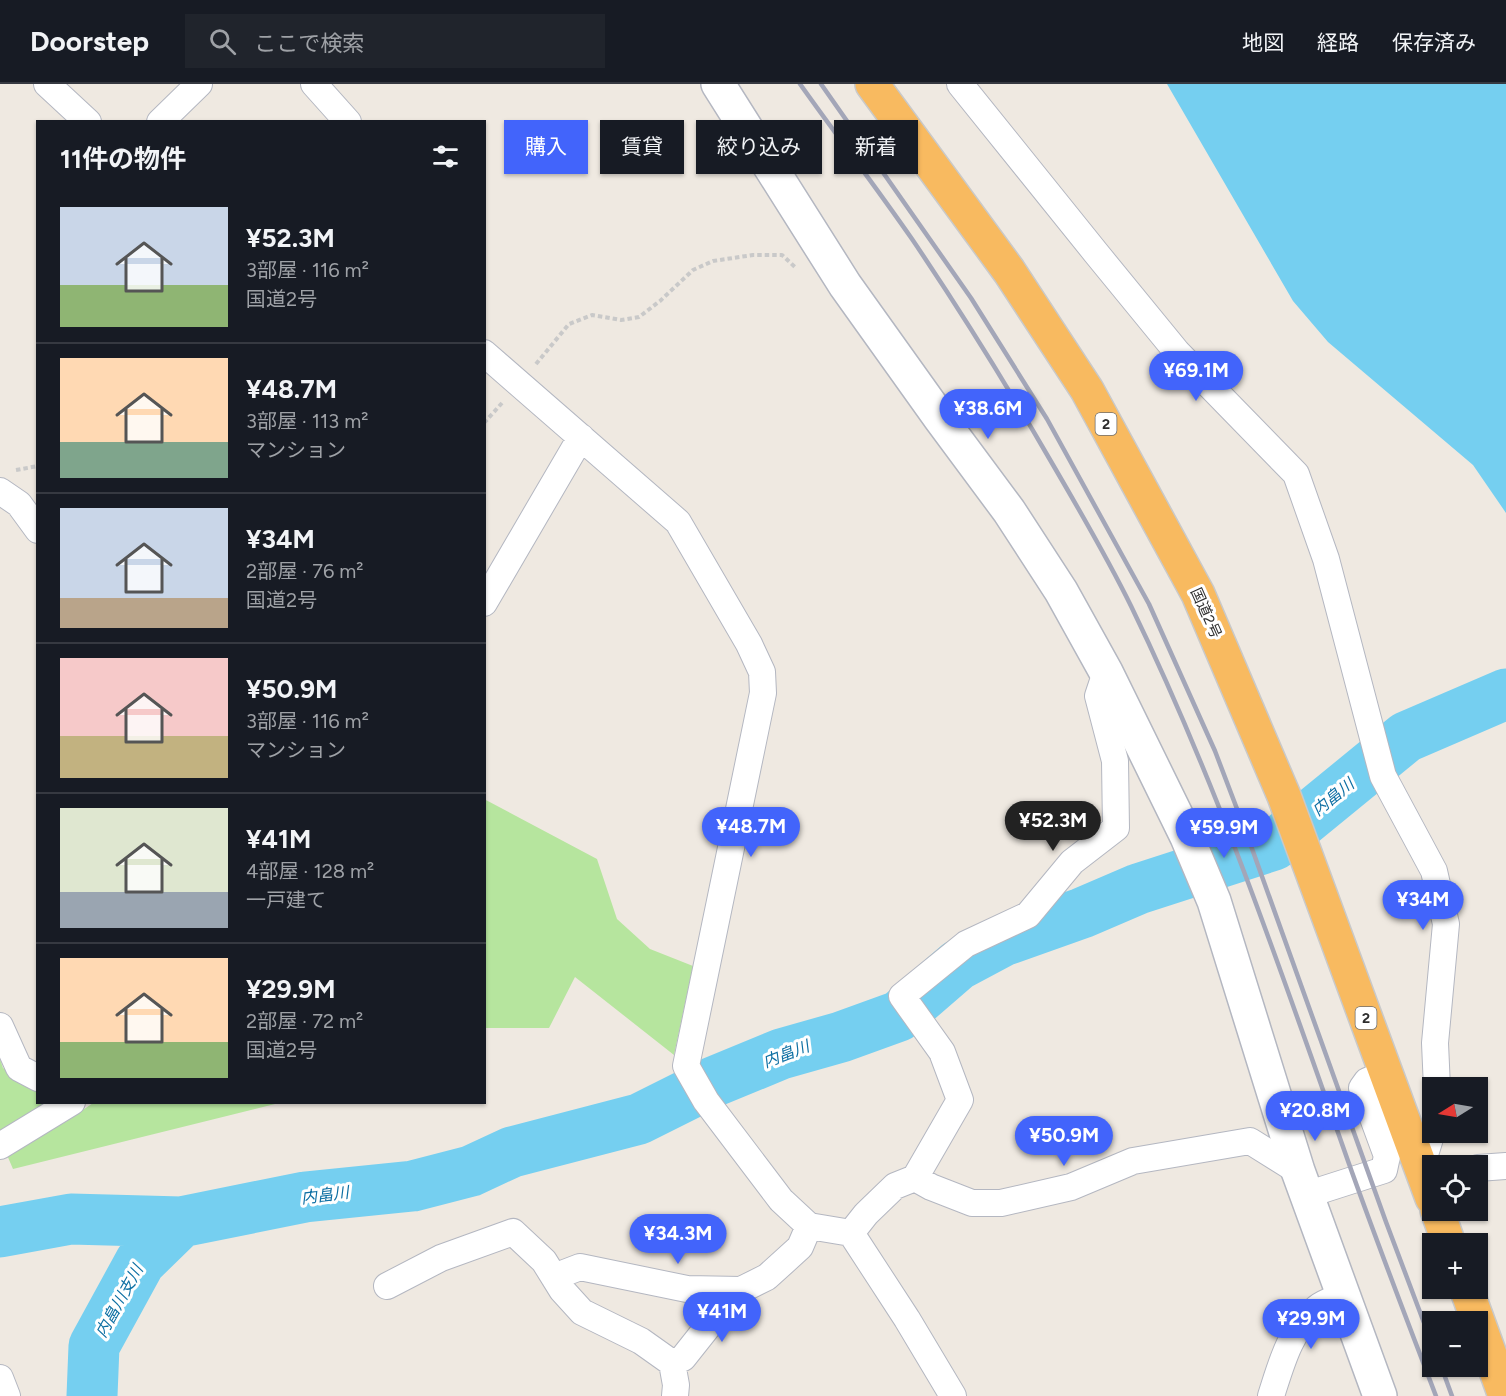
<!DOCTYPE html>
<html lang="ja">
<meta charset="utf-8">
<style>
body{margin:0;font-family:Figtree,"Noto Sans JP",sans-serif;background:#20242c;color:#f1f3f6;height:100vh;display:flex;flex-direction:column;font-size:22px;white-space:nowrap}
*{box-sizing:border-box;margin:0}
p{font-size:20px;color:#9ea1a6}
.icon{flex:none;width:33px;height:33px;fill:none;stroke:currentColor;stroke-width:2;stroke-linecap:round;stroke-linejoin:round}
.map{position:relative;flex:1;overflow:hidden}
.side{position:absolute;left:36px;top:36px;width:450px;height:984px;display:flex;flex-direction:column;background:#171b24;border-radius:0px;box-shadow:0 2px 4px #0004}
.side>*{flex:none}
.hud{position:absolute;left:504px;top:36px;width:570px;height:54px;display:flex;gap:12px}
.needle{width:39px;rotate:259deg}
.tools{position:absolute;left:1422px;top:993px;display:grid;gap:12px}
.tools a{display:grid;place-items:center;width:66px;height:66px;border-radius:0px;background:#171b24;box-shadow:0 2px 4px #0004;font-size:30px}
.price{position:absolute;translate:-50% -51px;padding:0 14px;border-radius:21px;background:#4264fb;color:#fff;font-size:20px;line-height:39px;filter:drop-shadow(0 2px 3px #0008)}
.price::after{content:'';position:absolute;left:50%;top:36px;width:18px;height:14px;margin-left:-9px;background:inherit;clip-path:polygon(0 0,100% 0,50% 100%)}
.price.selected{background:#222;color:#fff}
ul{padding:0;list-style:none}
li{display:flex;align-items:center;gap:18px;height:150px;padding:0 24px}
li+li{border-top:2px solid #363941}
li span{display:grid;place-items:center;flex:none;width:168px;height:120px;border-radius:0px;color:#555}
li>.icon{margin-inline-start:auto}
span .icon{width:72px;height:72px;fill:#fffc;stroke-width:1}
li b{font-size:26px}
h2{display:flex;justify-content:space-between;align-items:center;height:72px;padding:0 24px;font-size:26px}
.chip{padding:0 21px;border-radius:0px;background:#171b24;box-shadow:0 2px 4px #0004;font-size:21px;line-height:54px}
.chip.selected{background:#4264fb;color:#fff}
header{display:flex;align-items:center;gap:36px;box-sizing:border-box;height:84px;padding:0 30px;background:#171b24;border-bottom:2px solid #363941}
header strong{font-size:28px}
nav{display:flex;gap:33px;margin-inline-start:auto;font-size:21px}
.search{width:420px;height:54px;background:#20242c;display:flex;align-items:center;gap:15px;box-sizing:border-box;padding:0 21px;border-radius:0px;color:#9ea1a6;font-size:22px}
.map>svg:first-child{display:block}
.green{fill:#b6e59e}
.water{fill:#75cff0}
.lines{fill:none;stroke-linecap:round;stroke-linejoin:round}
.river{stroke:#75cff0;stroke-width:51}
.minor-casing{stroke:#b4b7c1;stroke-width:28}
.tertiary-casing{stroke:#b4b7c1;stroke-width:36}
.trunk-casing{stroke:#c9c9c9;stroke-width:36}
.path{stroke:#c9c9c9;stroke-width:4;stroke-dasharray:4.5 3;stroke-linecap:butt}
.minor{stroke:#fff;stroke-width:26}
.tertiary{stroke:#fff;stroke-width:33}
.trunk{stroke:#f8ba60;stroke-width:33}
.rail{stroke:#a3a6b8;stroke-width:4.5}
.labels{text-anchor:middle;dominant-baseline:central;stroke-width:6;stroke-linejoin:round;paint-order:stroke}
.shield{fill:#fff;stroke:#6d6d6d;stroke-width:1.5}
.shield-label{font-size:14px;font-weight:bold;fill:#2e2e2e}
.street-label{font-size:15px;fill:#2e2e2e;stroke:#fff}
.water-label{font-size:16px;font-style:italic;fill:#0d6fa3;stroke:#fff}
</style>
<header>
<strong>Doorstep</strong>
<div class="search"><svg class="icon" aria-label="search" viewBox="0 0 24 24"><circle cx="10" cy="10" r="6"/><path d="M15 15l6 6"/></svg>ここで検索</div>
<nav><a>地図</a><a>経路</a><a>保存済み</a></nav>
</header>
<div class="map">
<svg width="1506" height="1312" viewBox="0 0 1506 1312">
<rect width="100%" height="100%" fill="#efe9e1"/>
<path class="green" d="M484,715L597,775L617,835L650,865L693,882L674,971L575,893L549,944H485Z
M0,975L3,984L31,1002L37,1003L38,1018L58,1019L0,1052Z
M93,1019H279L13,1085L7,1071L77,1030Z"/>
<path class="water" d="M1167,0H1506V429L1473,381L1328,258L1293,217Z"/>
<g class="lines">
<path class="river" d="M0,1148L71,1135L181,1138L305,1113L413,1102L471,1087L512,1068L639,1035L713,998L781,970L841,953L899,932L958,881L1003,857L1082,829L1138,805L1274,761L1406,653L1506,610
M92,1312L94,1262L140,1178L181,1138"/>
<g class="minor-casing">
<path id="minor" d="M47,0L88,38
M314,0L348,38
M960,0L1096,169L1177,268L1296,390L1326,475L1383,692L1434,787L1446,840L1435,959L1437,1004
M160,38L199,0
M484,269L678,438L749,560L762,588L763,609L686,982L706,1017L781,1116L809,1142L851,1149L907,1235L953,1312
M0,407L19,420L38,446
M484,519L581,353
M0,942L19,984L38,994
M0,1062L72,1018
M1429,1084L1421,1083L1432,1048
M1478,1084L1506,1082
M915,1094L960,1016L942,968L902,912L966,860L1028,831L1072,778L1116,744L1115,677L1098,612L1106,588
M1306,1111L1384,1086L1387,1072L1362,1004L1367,997L1387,989
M851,1149L866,1130L895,1102L915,1094L931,1103L972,1119H1001L1071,1103L1133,1077L1250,1057L1298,1087
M554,1193L580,1183L687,1205L741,1206L767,1193L800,1163L809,1142
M387,1202L441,1174L513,1148L544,1177L562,1206L582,1228L641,1257L672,1279L676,1301L675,1312
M672,1279L683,1274L729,1216L732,1206
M0,1294L7,1312
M1271,1312C1281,1281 1290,1245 1317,1224C1324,1218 1335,1215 1343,1212"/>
</g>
<g class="tertiary-casing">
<path id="tertiary" d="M718,0L845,201L940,334L1009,427L1061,507L1106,588L1187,753L1214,817L1298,1087L1380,1312"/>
</g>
<g class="trunk-casing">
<path id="trunk" d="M872,0L1009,187L1087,306L1198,510L1284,712L1432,1114
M1437,1126L1449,1160
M1466,1204L1505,1312"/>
</g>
<path class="path" d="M536,280L569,240L592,231L621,236L639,233L660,217L693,186L713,177L753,171H782L795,183
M484,339L502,319
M16,386L38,382"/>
<use href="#minor" class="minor"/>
<use href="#tertiary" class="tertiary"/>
<use href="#trunk" class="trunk"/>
<path class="rail" d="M800,0C837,52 876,103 912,155C960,226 1006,300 1049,374C1077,422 1106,471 1131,522C1218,701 1282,890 1348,1077C1376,1156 1406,1234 1436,1312
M821,0L971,214L1047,335L1149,520L1215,667L1250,759L1386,1138L1432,1260
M1441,1282L1452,1312"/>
</g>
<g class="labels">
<g class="shield">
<rect x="1095.5" y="329" width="21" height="22" rx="4.5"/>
<rect x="1355.5" y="923" width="21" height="22" rx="4.5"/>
</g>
<g class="shield-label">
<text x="1106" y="340">2</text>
<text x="1366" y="934">2</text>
</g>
<g class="street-label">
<text transform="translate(1206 529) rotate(66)">国道2号</text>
</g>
<g class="water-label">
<text transform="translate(1333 713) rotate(-39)">内畠川</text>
<text transform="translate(786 970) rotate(-21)">内畠川</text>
<text transform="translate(325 1111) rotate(-7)">内畠川</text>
<text transform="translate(119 1217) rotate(-61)">内畠川支川</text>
</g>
</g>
</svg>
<div class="tools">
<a><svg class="needle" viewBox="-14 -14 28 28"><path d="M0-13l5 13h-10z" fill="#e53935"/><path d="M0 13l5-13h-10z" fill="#9ea1a6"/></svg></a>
<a><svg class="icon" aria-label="locate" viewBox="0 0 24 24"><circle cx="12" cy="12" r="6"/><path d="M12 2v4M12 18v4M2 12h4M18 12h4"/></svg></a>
<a>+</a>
<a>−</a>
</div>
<b class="price" style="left:1196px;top:318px">¥69.1M</b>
<b class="price" style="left:988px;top:356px">¥38.6M</b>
<b class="price selected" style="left:1053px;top:768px">¥52.3M</b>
<b class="price" style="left:751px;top:774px">¥48.7M</b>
<b class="price" style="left:1224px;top:775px">¥59.9M</b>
<b class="price" style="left:1423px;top:847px">¥34M</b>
<b class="price" style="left:1315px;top:1058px">¥20.8M</b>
<b class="price" style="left:1064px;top:1083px">¥50.9M</b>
<b class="price" style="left:678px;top:1181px">¥34.3M</b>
<b class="price" style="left:722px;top:1259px">¥41M</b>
<b class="price" style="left:1311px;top:1266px">¥29.9M</b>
<div class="hud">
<a class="chip selected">購入</a>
<a class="chip">賃貸</a>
<a class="chip">絞り込み</a>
<a class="chip">新着</a>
</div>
<section class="side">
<h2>11件の物件<svg class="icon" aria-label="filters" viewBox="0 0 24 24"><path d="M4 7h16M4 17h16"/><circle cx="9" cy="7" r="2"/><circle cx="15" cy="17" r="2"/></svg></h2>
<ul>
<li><span style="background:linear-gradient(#c9d6e8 65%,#8fb573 0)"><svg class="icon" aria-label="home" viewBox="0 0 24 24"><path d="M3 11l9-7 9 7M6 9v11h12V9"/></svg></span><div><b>¥52.3M</b><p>3部屋 · 116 m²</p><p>国道2号</p></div></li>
<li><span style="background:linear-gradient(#ffd9b3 70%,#7fa58c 0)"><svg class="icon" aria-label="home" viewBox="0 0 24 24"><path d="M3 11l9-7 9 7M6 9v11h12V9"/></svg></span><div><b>¥48.7M</b><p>3部屋 · 113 m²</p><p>マンション</p></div></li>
<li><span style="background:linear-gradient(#c9d6e8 75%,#b9a48a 0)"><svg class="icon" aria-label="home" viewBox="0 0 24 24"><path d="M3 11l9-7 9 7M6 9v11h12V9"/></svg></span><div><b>¥34M</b><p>2部屋 · 76 m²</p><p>国道2号</p></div></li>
<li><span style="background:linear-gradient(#f6c9c9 65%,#c2b280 0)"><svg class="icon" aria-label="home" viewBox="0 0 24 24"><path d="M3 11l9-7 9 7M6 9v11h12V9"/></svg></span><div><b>¥50.9M</b><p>3部屋 · 116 m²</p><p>マンション</p></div></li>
<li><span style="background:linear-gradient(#dfe7d0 70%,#9aa5b1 0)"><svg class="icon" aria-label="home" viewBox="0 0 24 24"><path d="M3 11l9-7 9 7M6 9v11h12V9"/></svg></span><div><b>¥41M</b><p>4部屋 · 128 m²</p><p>一戸建て</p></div></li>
<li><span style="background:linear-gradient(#ffd9b3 70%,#8fb573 0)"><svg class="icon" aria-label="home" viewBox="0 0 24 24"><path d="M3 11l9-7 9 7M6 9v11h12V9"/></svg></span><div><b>¥29.9M</b><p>2部屋 · 72 m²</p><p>国道2号</p></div></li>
</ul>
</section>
</div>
